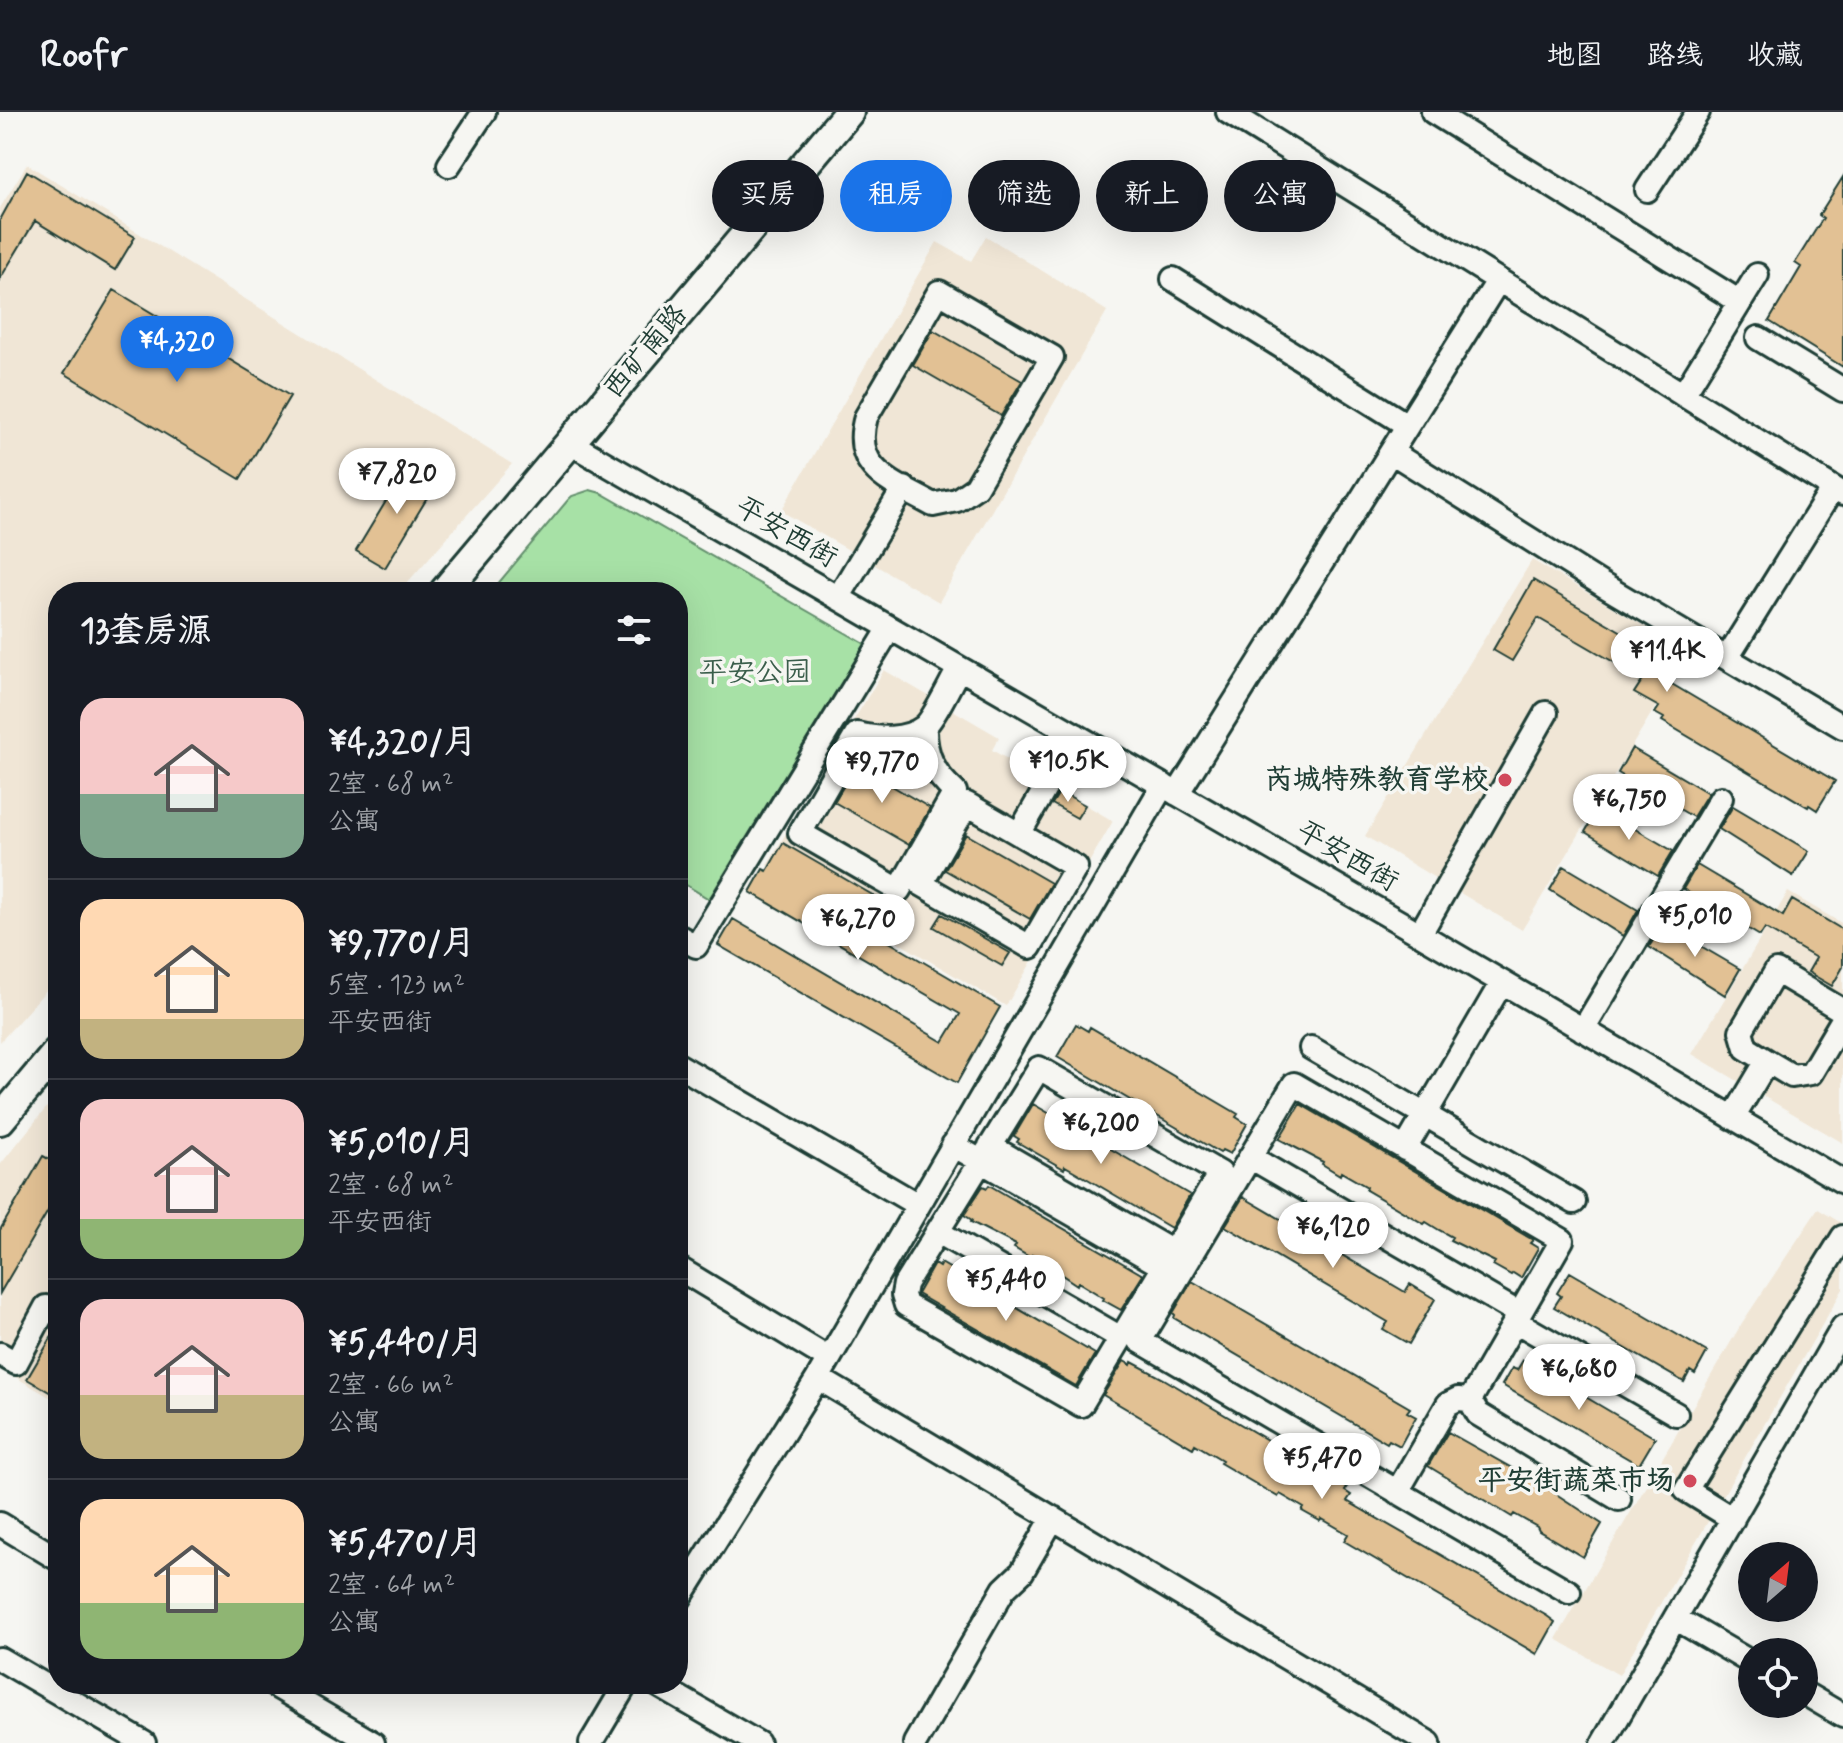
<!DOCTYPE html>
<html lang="zh">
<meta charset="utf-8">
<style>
body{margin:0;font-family:Mynerve,"LXGW WenKai TC",sans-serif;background:#20242c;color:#f1f3f6;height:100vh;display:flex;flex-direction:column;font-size:30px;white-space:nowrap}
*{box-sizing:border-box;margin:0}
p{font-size:26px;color:#9ea1a6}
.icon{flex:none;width:44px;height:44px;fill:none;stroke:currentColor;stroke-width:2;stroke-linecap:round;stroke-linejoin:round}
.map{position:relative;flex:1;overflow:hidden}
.details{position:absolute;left:48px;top:470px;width:640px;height:1112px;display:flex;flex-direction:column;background:#171b24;border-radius:32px;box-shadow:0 8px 32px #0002}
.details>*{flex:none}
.guide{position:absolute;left:712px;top:48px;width:760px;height:72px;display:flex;gap:16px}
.needle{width:52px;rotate:28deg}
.buttons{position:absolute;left:1738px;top:1430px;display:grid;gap:16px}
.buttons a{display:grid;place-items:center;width:80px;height:80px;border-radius:50%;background:#171b24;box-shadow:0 8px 32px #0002;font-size:40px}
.price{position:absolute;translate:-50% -68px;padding:0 18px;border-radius:28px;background:#fff;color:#222;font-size:26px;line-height:52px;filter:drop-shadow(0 2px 4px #0008)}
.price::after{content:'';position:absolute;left:50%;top:48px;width:24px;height:18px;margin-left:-12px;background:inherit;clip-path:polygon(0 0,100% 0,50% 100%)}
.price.on{background:#1a73e8;color:#fff}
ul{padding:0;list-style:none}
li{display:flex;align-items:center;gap:24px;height:200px;padding:0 32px}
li+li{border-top:2px solid #363941}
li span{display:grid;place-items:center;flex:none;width:224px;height:160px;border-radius:24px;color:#555}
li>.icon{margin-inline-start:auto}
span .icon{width:96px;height:96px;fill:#fffc;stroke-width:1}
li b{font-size:34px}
h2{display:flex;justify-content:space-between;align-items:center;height:96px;padding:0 32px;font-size:34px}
.pill{padding:0 28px;border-radius:36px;background:#171b24;box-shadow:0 8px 32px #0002;font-size:28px;line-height:72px}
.pill.on{background:#1a73e8;color:#fff}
header{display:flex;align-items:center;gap:48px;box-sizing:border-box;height:112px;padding:0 40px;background:#171b24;border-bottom:2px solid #363941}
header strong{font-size:38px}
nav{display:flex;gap:44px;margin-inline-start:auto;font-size:28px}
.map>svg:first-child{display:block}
.built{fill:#f0e6d6}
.green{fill:#a7e1a6;stroke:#638f6d;stroke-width:2}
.building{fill:#e2c194;stroke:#1f3d34;stroke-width:2}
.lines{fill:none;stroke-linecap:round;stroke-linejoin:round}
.minor-casing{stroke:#1f3d34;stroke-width:28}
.major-casing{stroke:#1f3d34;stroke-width:34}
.minor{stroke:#f6f6f2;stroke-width:22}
.major{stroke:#f6f6f2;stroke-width:28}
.poi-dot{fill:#d1495b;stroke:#f6f6f2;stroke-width:3}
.labels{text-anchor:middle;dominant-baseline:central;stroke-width:7;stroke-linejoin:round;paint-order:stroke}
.street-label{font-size:28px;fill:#1f3d34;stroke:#f6f6f2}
.park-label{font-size:28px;fill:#3a5e4b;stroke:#f6f6f2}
.poi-label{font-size:28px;font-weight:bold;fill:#1f3d34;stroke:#f6f6f2;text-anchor:end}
</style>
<header>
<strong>Roofr</strong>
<nav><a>地图</a><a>路线</a><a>收藏</a></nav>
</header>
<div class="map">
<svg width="1843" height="1631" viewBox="0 0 1843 1631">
<rect width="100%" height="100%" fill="#f6f6f2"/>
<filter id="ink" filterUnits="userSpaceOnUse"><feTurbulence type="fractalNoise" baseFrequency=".0125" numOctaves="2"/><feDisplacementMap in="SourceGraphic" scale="16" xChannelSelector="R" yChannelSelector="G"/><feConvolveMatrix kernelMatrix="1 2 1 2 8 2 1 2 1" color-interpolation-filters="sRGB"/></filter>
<g filter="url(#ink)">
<path class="built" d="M27,52L512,352L399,480H58V865L0,930V96Z
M986,124L1107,199L939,490L781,399L937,130L971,149Z
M1532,448L1688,540L1522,818L1365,724Z
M884,558L999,625L992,638L1113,709L1006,894L767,753Z
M1788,780L1843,812V1031L1692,942Z
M51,990L58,995V1290L0,1256V1053Z
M1818,1097L1843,1112V1177L1619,1563L1556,1527L1742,1211Z"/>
<path class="green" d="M590,378L601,381L865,532L709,787L678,768V480H491L568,388L572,384Z"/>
<path class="building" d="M27,59L135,125L115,158L35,109L0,167V108Z
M1843,65V255L1769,209L1801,155L1795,151L1823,106L1819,103Z
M114,178L290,284L240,367L64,261Z
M933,218L1022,269L1001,304L913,253Z
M409,351L438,368L385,456L356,439Z
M1533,468L1675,551L1665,568L1835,669L1817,698L1809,693L1808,695L1662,609L1664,606L1655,601L1659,595L1634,581L1643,567L1538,506L1512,549L1493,538Z
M1632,636L1708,681L1693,705L1618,661Z
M856,653L930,696L909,733L834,690Z
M1060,679L1085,693L1077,706L1052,692Z
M1733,694L1809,739L1793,764L1719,717Z
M1599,696L1673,739L1658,764L1585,720Z
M966,722L1051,771L1030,807L945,758Z
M783,731L895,796L879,824L1000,895L957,971L718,833L733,807L943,930L960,902L750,780L763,757L767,759Z
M1697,753L1783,804L1792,788L1843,818V855L1832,874L1808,860L1816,846L1765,816L1760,824L1683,777Z
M1564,754L1638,798L1623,824L1550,778Z
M942,802L1010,841L1002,854L934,815Z
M1663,812L1740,857L1725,883L1649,835Z
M1076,912L1088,919L1090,915L1238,1002L1236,1005L1247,1012L1230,1042L1222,1038L1220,1041L1057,945Z
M1033,992L1190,1083L1171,1116L1074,1059L1065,1054L1064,1057L1017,1030L1019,1027L1014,1024Z
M1300,992L1533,1128L1530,1131L1538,1136L1521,1166L1513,1161L1511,1163L1493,1153L1495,1150L1450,1128L1452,1125L1439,1118L1426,1110L1424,1112L1366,1078L1367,1075L1341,1060L1340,1063L1322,1052L1323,1050L1279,1027Z
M43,1044L58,1052V1082L0,1181V1118Z
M989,1073L1143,1163L1121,1198L1103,1188L1104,1186L1078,1170L1077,1173L1032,1143L1031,1146L1014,1136L1016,1133L971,1110L972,1108L964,1103L983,1074L987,1076Z
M1243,1085L1405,1180L1410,1172L1435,1187L1409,1232L1383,1217L1388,1210L1225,1114Z
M941,1151L1095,1242L1076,1274L917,1182L934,1152L939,1155Z
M1570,1160L1707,1240L1695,1262L1690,1259L1684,1270L1554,1195L1561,1184L1557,1181Z
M1192,1169L1410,1296L1407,1300L1416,1305L1400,1334L1389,1328L1387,1331L1174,1206L1175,1203L1173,1201Z
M57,1216H58V1285L27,1267Z
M1523,1248L1655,1326L1639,1353L1502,1273L1512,1256L1517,1258Z
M1124,1249L1131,1253L1132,1250L1164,1267L1323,1361L1347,1376L1345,1379L1351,1383L1347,1389L1547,1504L1555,1510L1537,1542L1344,1429L1348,1422L1322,1407L1320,1409L1302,1399L1304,1396L1280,1382L1278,1385L1220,1351L1222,1348L1195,1332L1193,1336L1103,1283Z
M1448,1320L1547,1376L1602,1412L1583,1445L1539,1419L1537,1415L1514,1402L1512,1405L1428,1354Z"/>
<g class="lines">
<g class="minor-casing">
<path id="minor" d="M1228,0L1843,382
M1433,0L1740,190
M449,53L484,0
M1647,78L1698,0
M1173,167L1407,313
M939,180L1052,245L976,375L957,388L933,393C895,371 850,359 866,305Z
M1758,226L1843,278
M1683,283L1757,163
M570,331L1420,822L1843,1070
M1391,340L1603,473L1843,615
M838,486L904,376
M1727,546L1833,376
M925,614C924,642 934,662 955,680L899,778L800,721L857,622C877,627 906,629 924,615C933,608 952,569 959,556
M1177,682L1498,169
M967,692L1076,755L1030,835L921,772Z
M1019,722L1076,623
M1420,822L1546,601
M678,824L696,834L890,516
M1843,899L1776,859L1741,919L1746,936L1767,949L1792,964L1811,961L1843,907
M1583,918L1721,686
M1311,936L1574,1090
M678,953L918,1093
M1039,956L1220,1061L1081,1293L906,1193L903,1183L905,1172Z
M1733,1006L1767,949
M953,1033L1164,1155
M990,1034L1173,1140
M1405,1037L1502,870
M1250,1045L1520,1202
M938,1120L1121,1226
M678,1156L829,1247
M1515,1209L1676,1302
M0,1242L16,1251L46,1195L58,1202
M818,1266L1429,1631
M1470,1288L1478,1302L1619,1387
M1397,1380L1448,1292L1458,1287L1470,1288L1562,1128L1294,972L1140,1229L1569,1480
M1733,1407L1686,1378L1843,1125
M0,1412L58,1447
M678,1489L818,1266L1163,673
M1675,1506L1752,1551
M0,1547L144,1631
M272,1572L373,1631
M656,1572L758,1631
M1804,1581L1843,1604
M591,1631L626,1572
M915,1631L1004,1477L1022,1460L1053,1406
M1603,1631L1843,1215"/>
</g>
<g class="major-casing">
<path id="major" d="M444,480L849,0
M0,1008L58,939"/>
</g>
<use href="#minor" class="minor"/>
<use href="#major" class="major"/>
</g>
</g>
<g class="poi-dot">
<circle cx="1505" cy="668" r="8"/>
<circle cx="1690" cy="1369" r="8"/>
</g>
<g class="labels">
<g class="street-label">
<text transform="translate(646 240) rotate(-50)">西矿南路</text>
<text transform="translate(786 421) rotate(30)">平安西街</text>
<text transform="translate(1347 745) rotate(30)">平安西街</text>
</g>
<g class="park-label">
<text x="755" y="561">平安公园</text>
</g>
<g class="poi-label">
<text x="1489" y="668">芮城特殊教育学校</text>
<text x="1674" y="1369">平安街蔬菜市场</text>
</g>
</g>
</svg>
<div class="buttons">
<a><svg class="needle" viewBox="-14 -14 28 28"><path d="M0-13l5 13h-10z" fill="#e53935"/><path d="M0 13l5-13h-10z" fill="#9ea1a6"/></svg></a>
<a><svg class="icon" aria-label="locate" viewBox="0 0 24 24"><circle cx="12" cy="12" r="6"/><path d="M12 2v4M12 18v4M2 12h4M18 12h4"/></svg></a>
</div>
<b class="price on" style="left:177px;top:272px">¥4,320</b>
<b class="price" style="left:397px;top:404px">¥7,820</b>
<b class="price" style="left:1667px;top:582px">¥11.4K</b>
<b class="price" style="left:1068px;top:692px">¥10.5K</b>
<b class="price" style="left:882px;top:693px">¥9,770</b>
<b class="price" style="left:1629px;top:730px">¥6,750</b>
<b class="price" style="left:1695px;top:847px">¥5,010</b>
<b class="price" style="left:858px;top:850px">¥6,270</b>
<b class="price" style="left:1101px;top:1054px">¥6,200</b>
<b class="price" style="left:1333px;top:1158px">¥6,120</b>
<b class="price" style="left:1006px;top:1211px">¥5,440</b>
<b class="price" style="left:1579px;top:1300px">¥6,680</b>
<b class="price" style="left:1322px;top:1389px">¥5,470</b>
<div class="guide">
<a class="pill">买房</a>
<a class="pill on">租房</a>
<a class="pill">筛选</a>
<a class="pill">新上</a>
<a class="pill">公寓</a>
</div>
<section class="details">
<h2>13套房源<svg class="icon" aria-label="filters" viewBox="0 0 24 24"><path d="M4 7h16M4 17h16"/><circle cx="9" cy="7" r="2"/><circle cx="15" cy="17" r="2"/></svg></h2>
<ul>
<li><span style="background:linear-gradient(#f6c9c9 60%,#7fa58c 0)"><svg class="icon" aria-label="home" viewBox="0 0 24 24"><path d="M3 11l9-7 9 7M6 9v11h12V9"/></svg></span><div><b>¥4,320/月</b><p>2室 · 68 m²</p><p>公寓</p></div></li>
<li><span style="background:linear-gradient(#ffd9b3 75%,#c2b280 0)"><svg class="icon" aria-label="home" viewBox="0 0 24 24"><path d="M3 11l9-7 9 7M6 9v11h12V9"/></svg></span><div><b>¥9,770/月</b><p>5室 · 123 m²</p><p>平安西街</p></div></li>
<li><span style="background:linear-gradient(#f6c9c9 75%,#8fb573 0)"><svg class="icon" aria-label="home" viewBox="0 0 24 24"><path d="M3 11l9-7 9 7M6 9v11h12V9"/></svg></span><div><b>¥5,010/月</b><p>2室 · 68 m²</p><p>平安西街</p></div></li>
<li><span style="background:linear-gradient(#f6c9c9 60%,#c2b280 0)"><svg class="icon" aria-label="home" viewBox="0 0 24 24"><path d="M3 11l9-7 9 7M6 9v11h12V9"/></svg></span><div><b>¥5,440/月</b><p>2室 · 66 m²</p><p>公寓</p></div></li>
<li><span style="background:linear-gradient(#ffd9b3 65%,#8fb573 0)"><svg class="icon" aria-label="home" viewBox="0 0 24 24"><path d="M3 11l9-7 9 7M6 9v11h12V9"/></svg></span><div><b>¥5,470/月</b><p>2室 · 64 m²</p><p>公寓</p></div></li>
</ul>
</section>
</div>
